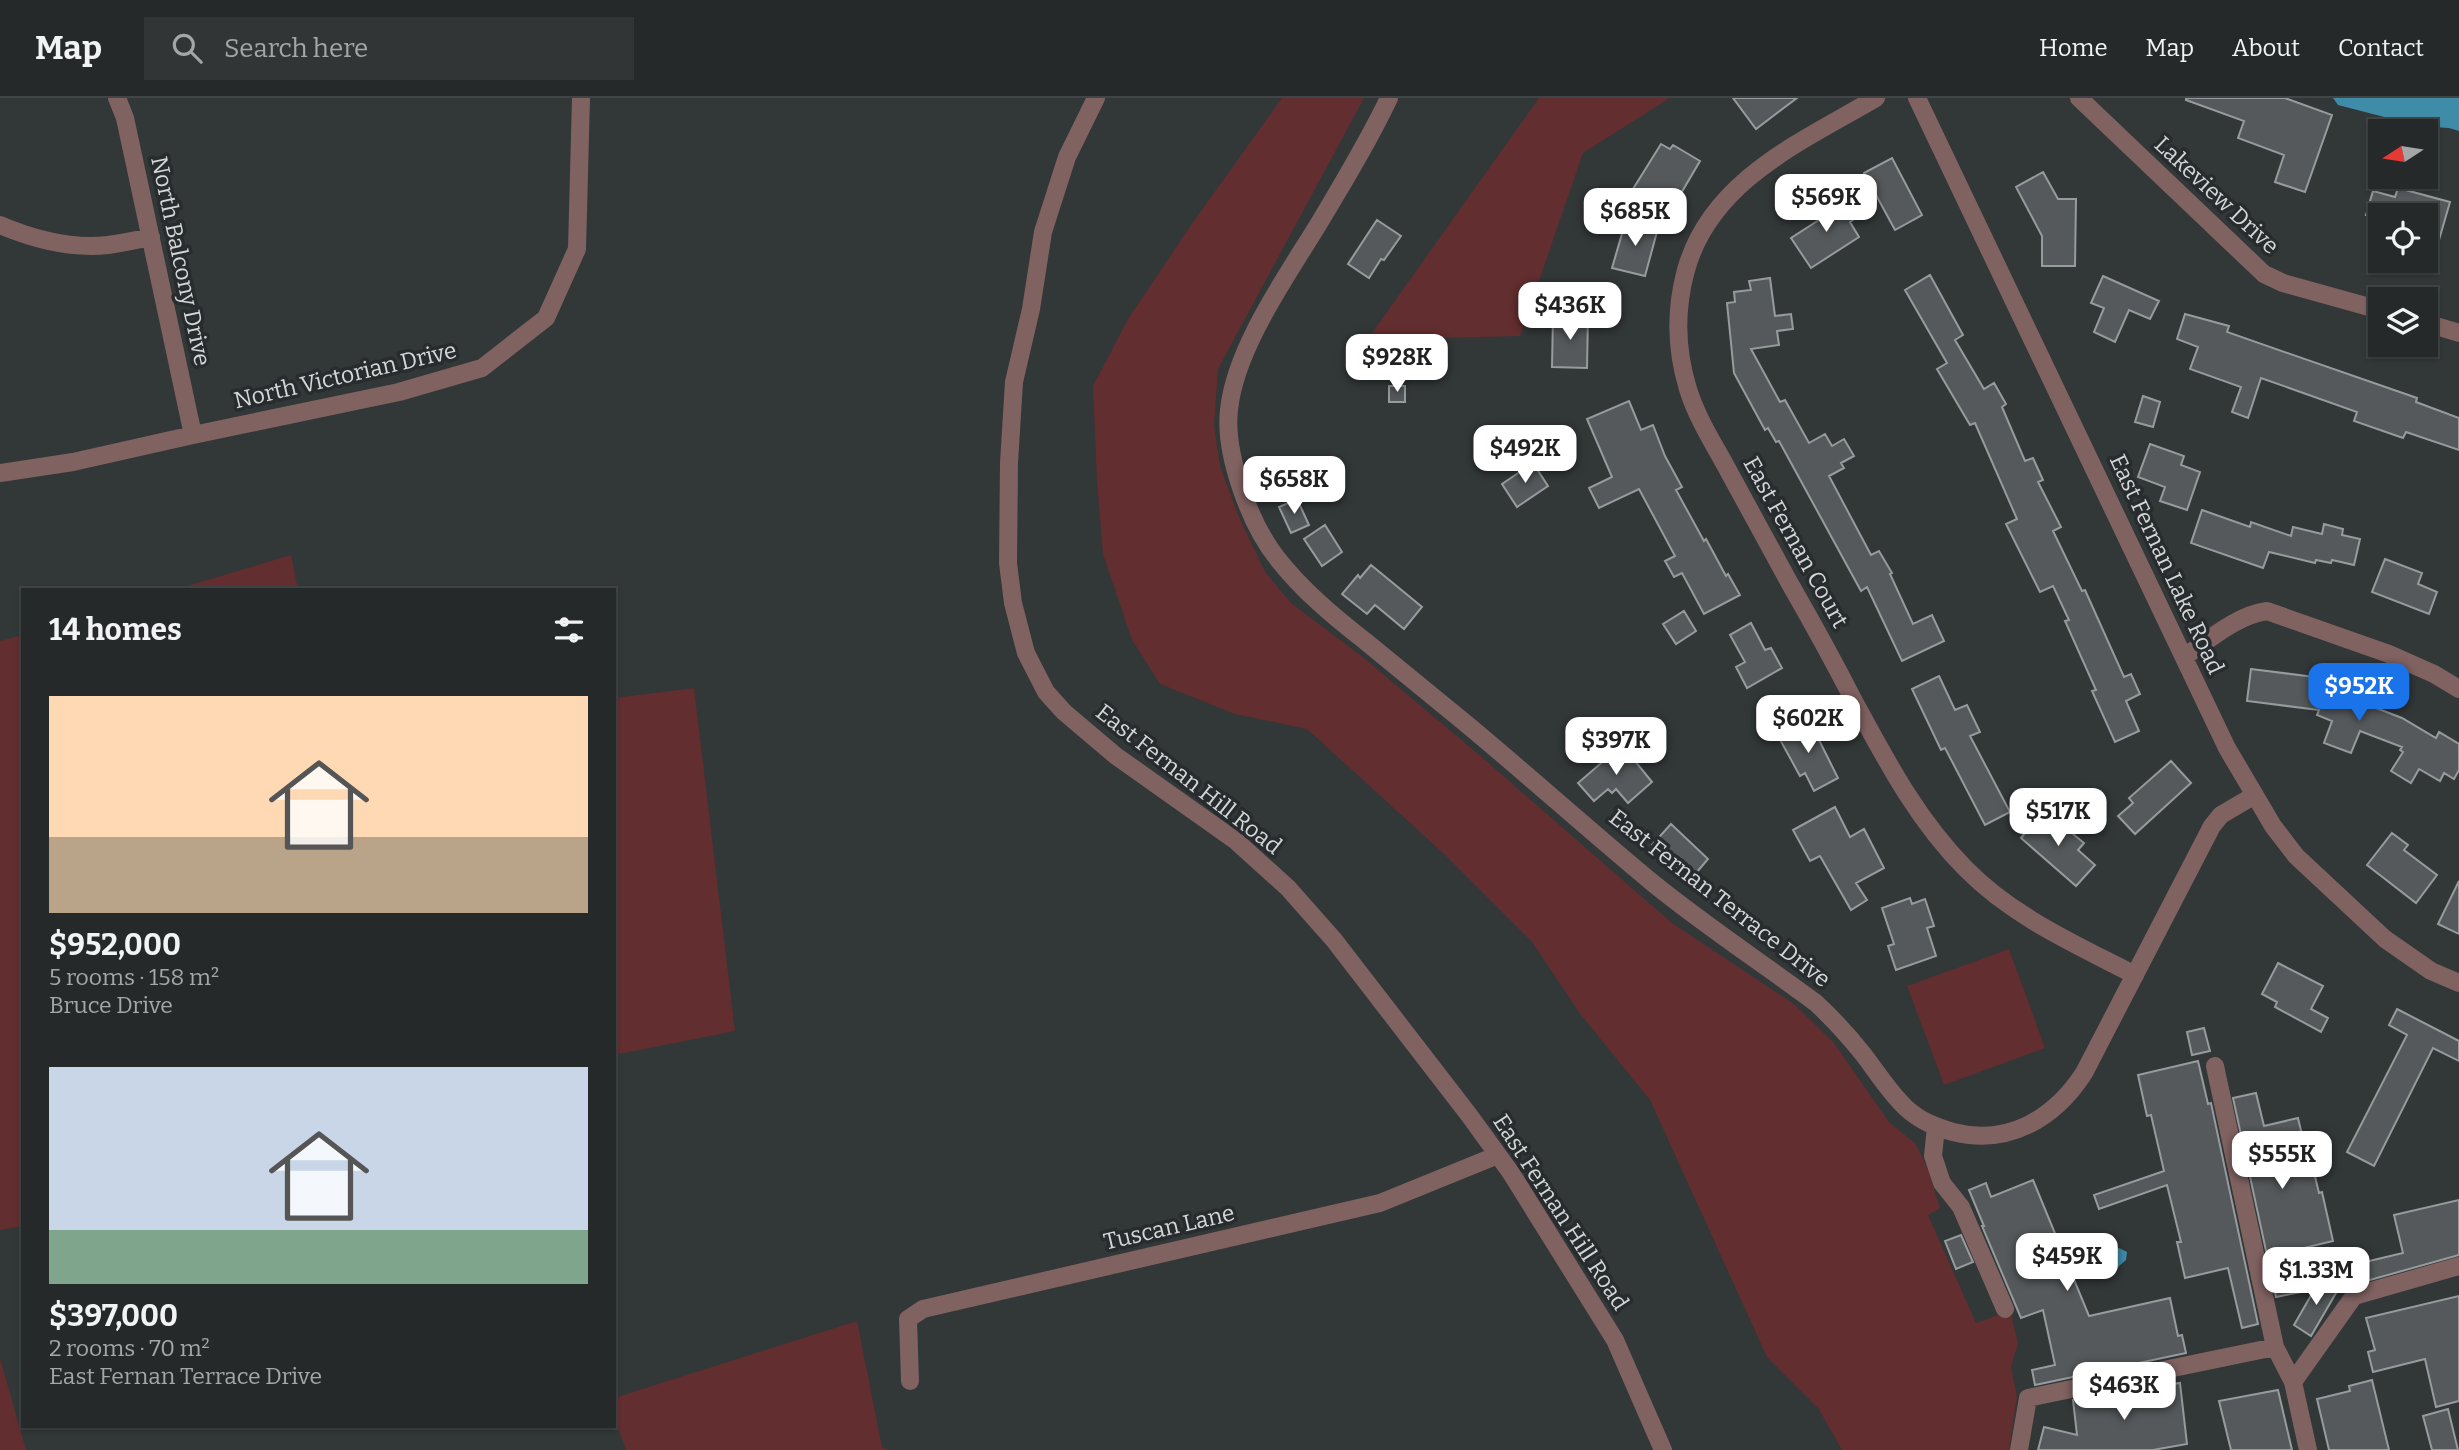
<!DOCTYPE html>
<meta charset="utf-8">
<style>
body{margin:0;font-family:Bitter,serif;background:#323536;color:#f1f3f6;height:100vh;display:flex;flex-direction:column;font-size:26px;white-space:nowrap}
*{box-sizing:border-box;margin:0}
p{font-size:23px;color:#a4a6a8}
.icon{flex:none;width:38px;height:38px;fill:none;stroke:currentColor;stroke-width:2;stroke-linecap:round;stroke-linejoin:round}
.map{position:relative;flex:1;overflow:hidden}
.side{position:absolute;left:21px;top:490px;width:595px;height:840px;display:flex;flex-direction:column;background:#26292a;border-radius:0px;box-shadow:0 2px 5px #0004,0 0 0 2px #424547}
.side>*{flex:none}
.needle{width:46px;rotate:258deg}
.buttons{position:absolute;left:2368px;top:21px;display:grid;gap:14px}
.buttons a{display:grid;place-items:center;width:70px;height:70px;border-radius:0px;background:#26292a;box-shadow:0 2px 5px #0004,0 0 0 2px #424547;font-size:35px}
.price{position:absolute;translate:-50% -60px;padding:0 16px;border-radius:14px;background:#fff;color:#222;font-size:23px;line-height:46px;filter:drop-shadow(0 2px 4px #0008)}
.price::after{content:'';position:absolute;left:50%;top:42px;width:21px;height:16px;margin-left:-10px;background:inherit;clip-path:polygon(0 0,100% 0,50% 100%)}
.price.active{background:#1a73e8;color:#fff}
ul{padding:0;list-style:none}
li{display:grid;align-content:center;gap:14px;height:371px;padding:0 28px}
li span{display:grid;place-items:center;height:217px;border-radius:0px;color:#555}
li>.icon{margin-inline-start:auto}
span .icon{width:126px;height:126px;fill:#fffc;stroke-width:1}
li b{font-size:30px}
h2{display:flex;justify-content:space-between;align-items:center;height:84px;padding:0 28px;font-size:30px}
header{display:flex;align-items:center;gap:42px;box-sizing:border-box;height:98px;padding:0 35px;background:#26292a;border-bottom:2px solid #424547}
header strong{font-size:33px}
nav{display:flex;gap:38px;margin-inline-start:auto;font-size:24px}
.search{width:490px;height:63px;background:#323536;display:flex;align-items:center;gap:18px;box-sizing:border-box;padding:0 24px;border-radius:0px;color:#a4a6a8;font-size:26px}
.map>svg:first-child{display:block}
.green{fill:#622e2f}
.water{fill:#3f8ca9}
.building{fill:#55595b;stroke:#969b9d;stroke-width:2}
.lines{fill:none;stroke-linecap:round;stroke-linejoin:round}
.minor{stroke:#806261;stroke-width:18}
.labels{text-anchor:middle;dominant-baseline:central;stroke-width:7;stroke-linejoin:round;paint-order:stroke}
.street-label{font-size:23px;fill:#d4d7d8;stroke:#282c2e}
</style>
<header>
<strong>Map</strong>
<div class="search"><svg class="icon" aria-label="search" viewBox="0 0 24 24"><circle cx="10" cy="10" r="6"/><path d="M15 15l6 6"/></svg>Search here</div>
<nav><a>Home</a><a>Map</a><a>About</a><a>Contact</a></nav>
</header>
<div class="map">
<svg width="2459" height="1352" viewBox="0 0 2459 1352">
<rect width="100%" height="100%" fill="#323738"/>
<path class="green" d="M1282,0H1364L1218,271L1214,327L1220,368L1238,417L1265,474L1291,505L1364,560L1484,661L1672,825L1794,906L1834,945L1889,1024L1916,1046L1928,1072L1940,1110L1928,1117L1976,1225L2010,1213L2018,1245L2011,1269L2017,1298L2009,1352H1842L1818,1310L1767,1259L1650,1002L1581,917L1532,844L1443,755L1307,631L1235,616L1160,586L1132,542L1103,456L1097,383L1093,288L1128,221L1193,124Z
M1539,0H1670L1583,55L1520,238L1367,242Z
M291,457L298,492H174Z
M23,537V1128L0,1132V543Z
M694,590L735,933L614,957V600Z
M2009,851L2045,950L1944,987L1907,888Z
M857,1223L882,1349L890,1352H626L614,1318V1300Z
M0,1260L26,1352H0Z"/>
<path class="water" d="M2333,0H2459V33L2449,30L2419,28L2338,7Z
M2119,1150L2127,1154L2126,1162L2119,1168L2115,1175L2108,1176L2104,1173C2103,1163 2109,1153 2119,1150Z"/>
<path class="building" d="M1733,0H1797L1756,31Z
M2186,0H2285L2332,17L2305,94L2275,84L2284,57L2238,40L2244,23L2186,2Z
M1661,46L1670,51L1673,47L1700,63L1670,114L1633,91Z
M1892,60L1922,117L1895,132L1864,75Z
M2043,74L2058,101H2076L2075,168H2042V138L2016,89Z
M2398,90L2450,104L2439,142L2426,138V117H2366L2373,93L2395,99Z
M1838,99L1853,122L1850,124L1859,139L1811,170L1791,140L1825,118L1820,111Z
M1377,122L1401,138L1384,162L1381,161L1369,180L1348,166Z
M1626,122L1658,130L1645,178L1612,170Z
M1930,177L1963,237L1955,242L1984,291L1994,285L2006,306L2002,309L2025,363L2033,360L2043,382L2038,384L2061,429L2053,433L2082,493L2085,492L2124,579L2131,576L2140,596L2126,603L2139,633L2115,644L2092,593L2096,592L2065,523L2069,522L2053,488L2040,494L2006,426L2017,421L1975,325L1970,327L1937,271L1947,265L1905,192Z
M2103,178L2159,203L2150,221L2129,212L2115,244L2094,234L2104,210L2091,205Z
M1770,180L1775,218L1791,216L1793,231L1777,233L1779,247L1751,251L1780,304L1785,302L1809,345L1825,336L1832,348L1844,341L1854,358L1841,365L1844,370L1829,378L1871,457L1879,453L1892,475L1890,476L1913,526L1932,517L1944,543L1902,563L1867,489L1861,493L1779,343L1776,344L1768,330L1765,332L1734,275L1727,205L1735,204L1734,194L1751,192L1749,183Z
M2185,216L2229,228L2227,234L2417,300L2416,304L2459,320V352L2406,334L2403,340L2354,323L2357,314L2261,280L2248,320L2232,314L2241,289L2190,271L2198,249L2177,241Z
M1553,217L1588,218L1587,270L1552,269Z
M1389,288H1405V304H1389Z
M2143,298L2160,304L2153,329L2135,324Z
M1629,303L1641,332L1653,327L1665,358L1682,389L1676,392L1704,443L1706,441L1726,478L1728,476L1740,497L1704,516L1682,475L1674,479L1665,463L1675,458L1639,391L1599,410L1589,390L1612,379L1587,321Z
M2150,346L2184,358L2181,367L2200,374L2187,412L2160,403L2165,389L2138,379Z
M1533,365L1548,388L1517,409L1502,386Z
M1297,401L1309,427L1291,435L1279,409Z
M2202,412L2250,429L2251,424L2291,438L2293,429L2322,436L2324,426L2343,431L2342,437L2360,441L2354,467L2332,462L2331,465L2316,462L2315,465L2269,454L2263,470L2191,445Z
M1325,427L1342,454L1322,468L1304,441Z
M2385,461L2422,475L2418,486L2437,494L2429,516L2372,494Z
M1371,467L1422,509L1404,531L1375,507L1367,516L1342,496L1358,477L1360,480Z
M1684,513L1696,533L1676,546L1663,526Z
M1751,525L1765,552L1771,550L1782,570L1747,590L1736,569L1745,564L1730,537Z
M2251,571L2315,579L2314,586L2402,620L2436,640L2439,634L2459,646V672L2454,681L2444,675L2440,683L2419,671L2411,685L2391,673L2403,654L2400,652L2402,649L2360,633L2351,655L2324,645L2332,623L2317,617L2319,612L2247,603Z
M1939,578L1955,612L1967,607L1980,634L1970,638L2010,714L1985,727L1945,650L1941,652L1912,591Z
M1809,622L1838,680L1814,693L1805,675L1800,678L1778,638Z
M1622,647L1652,684L1628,705L1616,691L1612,695L1608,691L1594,703L1578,685Z
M2171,663L2191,685L2135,736L2118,718L2133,705L2129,700Z
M1835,709L1850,739L1864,731L1884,770L1856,785L1867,802L1851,812L1820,758L1810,763L1793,732Z
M2044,712L2084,745L2078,752L2095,767L2076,788L2021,740Z
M1671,726L1708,761L1691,781L1652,747Z
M2392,735L2408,747L2404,752L2437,777L2416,805L2367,767Z
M2459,783V836L2438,826Z
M1910,800L1912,806L1925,801L1934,828L1927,830L1936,858L1896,872L1888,848L1894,846L1882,810Z
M2278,865L2323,888L2311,911L2328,920L2321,934L2275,909L2277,904L2262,896Z
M2397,911L2459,943V963L2433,950L2374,1068L2347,1054L2407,937L2389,927Z
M2204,930L2210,953L2192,957L2187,934Z
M2198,963L2208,1006L2211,1005L2258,1226L2242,1230L2228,1170L2185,1180L2177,1144H2181L2167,1087L2099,1111L2094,1097L2164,1073L2151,1017L2147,1018L2138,977Z
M2256,995L2264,1028L2298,1020L2310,1070H2313L2319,1095L2322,1094L2333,1143L2279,1156L2294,1165L2301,1194L2276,1199L2233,1000Z
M2033,1082L2089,1218L2170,1200L2178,1238L2182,1237L2186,1255L2035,1287L2032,1272L2055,1267L2043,1212L2021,1220L1982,1128H1984L1969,1092L1986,1085L1991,1099Z
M2459,1102V1157L2352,1187L2348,1168L2403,1155L2394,1117Z
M1961,1137L1973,1164L1956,1171L1945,1143Z
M2321,1180L2339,1190L2311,1238L2294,1227Z
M2459,1198V1303L2436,1309L2425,1261L2373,1274L2368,1254L2375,1252L2366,1220Z
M2372,1282L2389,1352H2329L2317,1301L2350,1293L2349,1288Z
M2180,1285L2187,1346L2153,1352H2038L2044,1329L2077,1337L2073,1302Z
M2278,1292L2292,1352H2231L2219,1303Z
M2448,1311L2458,1352H2432L2423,1318Z"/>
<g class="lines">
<path class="minor" d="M117,0L125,20L193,337
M1096,0L1067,59L1043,134L1031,211L1014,284L1009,365L1008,465L1013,505L1026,555L1046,594L1064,614L1116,658L1236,743L1288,790L1334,842L1469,1017L1511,1075L1615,1242L1663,1352
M1389,0C1368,44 1343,85 1318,127C1286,179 1235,251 1229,312C1224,356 1250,426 1277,460C1302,492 1333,518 1365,543C1398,570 1431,597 1464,624C1528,677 1590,733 1654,786C1706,828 1762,865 1816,905C1833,921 1848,937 1863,956C1877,974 1889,994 1906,1010C1920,1023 1936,1029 1953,1034C2008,1048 2054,1021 2084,975L2212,728L2221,717L2255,697
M1876,0C1803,43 1711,82 1686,172C1675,212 1676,252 1688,291C1696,317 1710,340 1723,363C1745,403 1767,444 1789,484C1812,524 1834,564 1855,605C1887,664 1918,723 1966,771C2013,819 2077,847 2135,877
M1917,0L2227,650L2273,728L2296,758L2385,841L2431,873L2459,885
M2079,0L2264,176L2283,185L2380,212
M0,127C33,141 72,151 108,147C122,145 137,142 151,139
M2426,225L2459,235
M0,375L73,364L193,337L399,294L482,270L546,220L577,151L581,0
M2184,559C2209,542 2237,517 2267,513L2389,556L2434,576L2459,591
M2215,968L2275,1249L2293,1284L2308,1352
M1936,1029L1933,1058L1942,1085L1961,1109L2005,1211
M910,1283L908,1221L923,1211L1380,1105L1498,1057
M2293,1284L2354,1198L2459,1168
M2019,1352L2028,1300L2275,1249"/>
</g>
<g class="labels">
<g class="street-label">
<text transform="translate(2217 97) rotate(43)">Lakeview Drive</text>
<text transform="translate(181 163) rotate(78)">North Balcony Drive</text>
<text transform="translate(345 277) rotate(-13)">North Victorian Drive</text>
<text transform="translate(1796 444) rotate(61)">East Fernan Court</text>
<text transform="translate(2167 466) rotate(65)">East Fernan Lake Road</text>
<text transform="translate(1189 681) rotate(38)">East Fernan Hill Road</text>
<text transform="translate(1720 800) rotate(38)">East Fernan Terrace Drive</text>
<text transform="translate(1561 1114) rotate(57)">East Fernan Hill Road</text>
<text transform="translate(1169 1129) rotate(-13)">Tuscan Lane</text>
</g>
</g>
</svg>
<div class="buttons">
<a><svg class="needle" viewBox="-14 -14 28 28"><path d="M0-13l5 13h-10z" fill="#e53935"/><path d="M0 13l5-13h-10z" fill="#a4a6a8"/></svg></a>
<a><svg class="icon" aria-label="locate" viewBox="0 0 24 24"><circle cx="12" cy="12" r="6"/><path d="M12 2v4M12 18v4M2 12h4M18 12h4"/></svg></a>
<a><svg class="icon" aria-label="layers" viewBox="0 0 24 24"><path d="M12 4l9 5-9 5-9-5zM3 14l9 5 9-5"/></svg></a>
</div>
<b class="price" style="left:1826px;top:136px">$569K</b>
<b class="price" style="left:1635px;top:150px">$685K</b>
<b class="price" style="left:1570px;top:244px">$436K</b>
<b class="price" style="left:1397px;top:296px">$928K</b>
<b class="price" style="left:1525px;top:387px">$492K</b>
<b class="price" style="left:1294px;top:418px">$658K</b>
<b class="price active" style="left:2359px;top:625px">$952K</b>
<b class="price" style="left:1808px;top:657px">$602K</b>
<b class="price" style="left:1616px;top:679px">$397K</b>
<b class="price" style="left:2058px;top:750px">$517K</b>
<b class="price" style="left:2282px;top:1093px">$555K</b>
<b class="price" style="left:2067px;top:1195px">$459K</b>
<b class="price" style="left:2316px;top:1209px">$1.33M</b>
<b class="price" style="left:2124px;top:1324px">$463K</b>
<section class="side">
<h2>14 homes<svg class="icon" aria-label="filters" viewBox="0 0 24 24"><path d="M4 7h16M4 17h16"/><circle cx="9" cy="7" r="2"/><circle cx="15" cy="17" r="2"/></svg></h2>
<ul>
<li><span style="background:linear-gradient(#ffd9b3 65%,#b9a48a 0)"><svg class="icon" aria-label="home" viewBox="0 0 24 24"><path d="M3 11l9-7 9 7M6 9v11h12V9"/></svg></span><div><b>$952,000</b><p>5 rooms · 158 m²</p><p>Bruce Drive</p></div></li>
<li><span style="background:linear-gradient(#c9d6e8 75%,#7fa58c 0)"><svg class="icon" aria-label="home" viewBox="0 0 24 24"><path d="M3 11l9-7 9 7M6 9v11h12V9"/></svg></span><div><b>$397,000</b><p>2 rooms · 70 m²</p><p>East Fernan Terrace Drive</p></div></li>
</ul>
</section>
</div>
